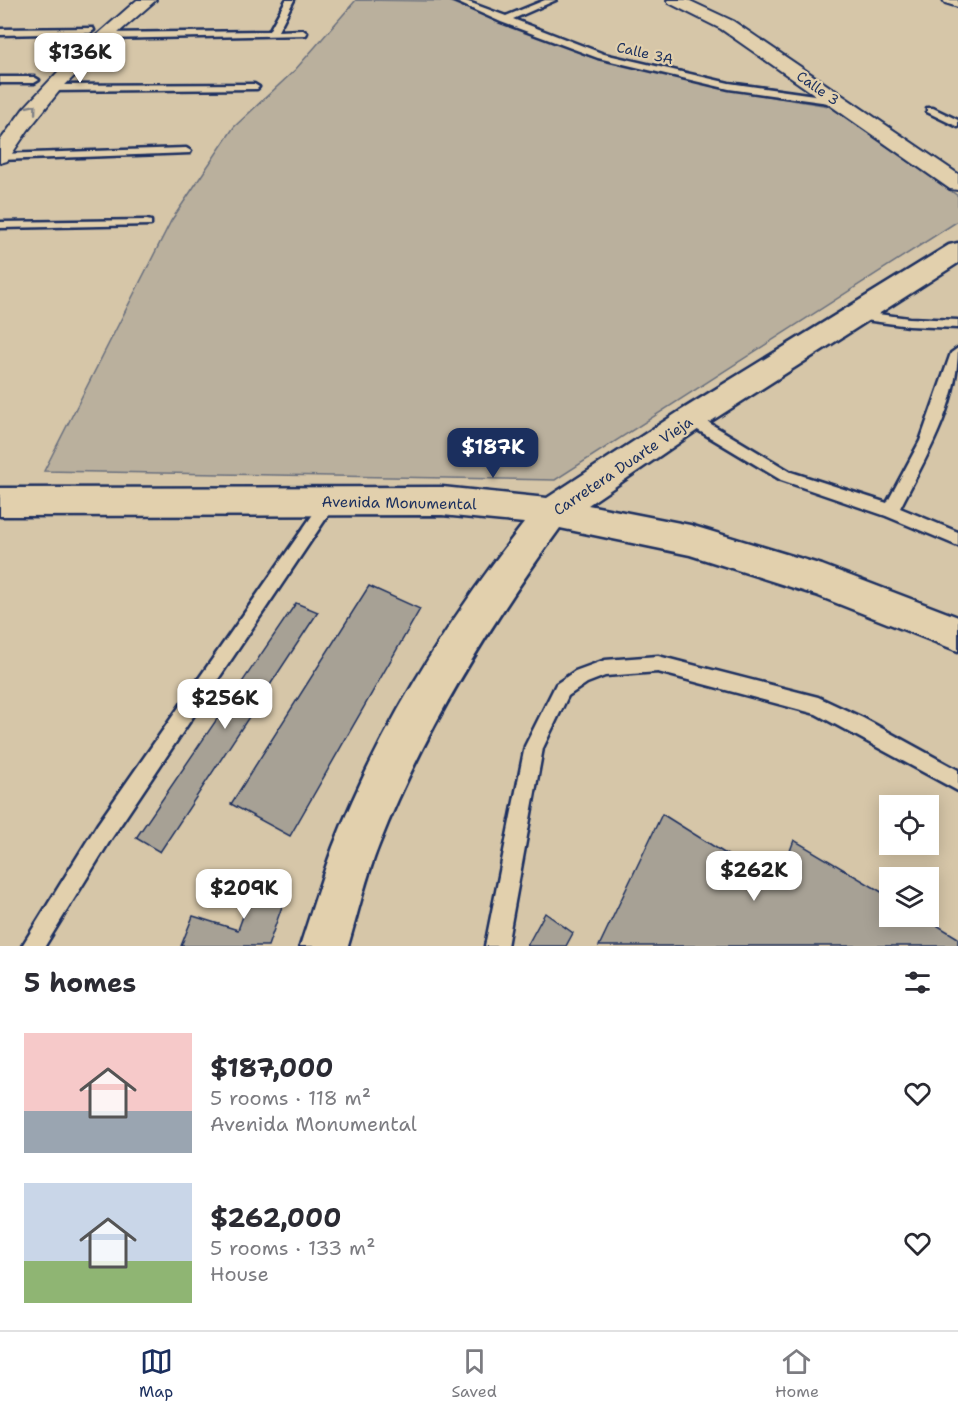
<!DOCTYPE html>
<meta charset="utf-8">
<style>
body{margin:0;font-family:"Shantell Sans",sans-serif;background:#f2f2f3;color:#2b2b33;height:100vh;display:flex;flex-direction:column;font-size:22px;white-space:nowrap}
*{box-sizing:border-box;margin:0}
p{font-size:20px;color:#7c7c81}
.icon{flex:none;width:33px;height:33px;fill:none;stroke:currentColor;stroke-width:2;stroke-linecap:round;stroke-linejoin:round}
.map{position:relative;height:946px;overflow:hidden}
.drawer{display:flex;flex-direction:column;background:#fff;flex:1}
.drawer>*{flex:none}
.buttons{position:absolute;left:879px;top:795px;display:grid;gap:12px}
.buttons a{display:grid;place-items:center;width:60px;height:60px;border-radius:0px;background:#fff;box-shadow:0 3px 15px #0003;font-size:30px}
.price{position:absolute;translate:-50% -51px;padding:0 14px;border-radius:12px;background:#fff;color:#222;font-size:20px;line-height:39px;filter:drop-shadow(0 2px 3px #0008)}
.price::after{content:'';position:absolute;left:50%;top:36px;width:18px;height:14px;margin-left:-9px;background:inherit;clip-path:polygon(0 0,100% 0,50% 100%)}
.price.active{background:#1b2f5e;color:#fff}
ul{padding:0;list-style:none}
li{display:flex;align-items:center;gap:18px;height:150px;padding:0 24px}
li span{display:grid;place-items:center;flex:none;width:168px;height:120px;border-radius:0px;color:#555}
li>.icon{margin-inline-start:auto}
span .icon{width:72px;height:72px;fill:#fffc;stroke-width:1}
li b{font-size:26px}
h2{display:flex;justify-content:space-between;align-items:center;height:72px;padding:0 24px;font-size:26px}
.menu{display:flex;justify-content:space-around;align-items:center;height:84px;border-top:2px solid #e1e1e2;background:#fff;font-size:16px;color:#7c7c81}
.menu a{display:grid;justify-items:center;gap:3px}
.menu .active{color:#1b2f5e}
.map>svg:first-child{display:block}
.green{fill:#bab09d;stroke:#6a707e;stroke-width:1.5}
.building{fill:#a7a195;stroke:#1b2f5e;stroke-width:1.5}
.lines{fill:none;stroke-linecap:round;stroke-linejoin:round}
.service-casing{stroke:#1b2f5e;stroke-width:5}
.minor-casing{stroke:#1b2f5e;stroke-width:4}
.secondary-casing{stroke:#1b2f5e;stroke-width:5}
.service{fill:#e2d0ad;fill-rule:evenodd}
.minor{fill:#e2d0ad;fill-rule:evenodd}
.secondary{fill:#e2d0ad;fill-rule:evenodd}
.oneway{stroke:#7e8086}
.labels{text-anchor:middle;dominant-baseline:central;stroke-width:4.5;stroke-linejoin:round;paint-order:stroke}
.far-street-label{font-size:14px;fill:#1b2f5e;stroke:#e2d0ad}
.street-label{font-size:15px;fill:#1b2f5e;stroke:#e2d0ad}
</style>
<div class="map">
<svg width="958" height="946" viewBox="0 0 958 946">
<rect width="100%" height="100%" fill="#d6c6a8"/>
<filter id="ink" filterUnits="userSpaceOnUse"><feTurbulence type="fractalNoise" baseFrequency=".0167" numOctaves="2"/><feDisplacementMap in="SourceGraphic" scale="12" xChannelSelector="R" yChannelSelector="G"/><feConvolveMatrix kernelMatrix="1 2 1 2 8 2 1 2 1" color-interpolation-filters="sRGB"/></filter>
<g filter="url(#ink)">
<path class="green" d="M356,0L448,1L591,57L719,88L829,106L958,196V221L555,480L44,471L171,221L234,127L295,70Z"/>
<path class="building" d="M369,586L420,609L290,836L231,804Z
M296,603L318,612L160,852L136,838Z
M662,814L777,886L794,840L890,897V916H922L958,938V946H599Z
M258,875L290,884L268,946H181L193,916L238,930Z
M545,913L573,933L566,946H527Z"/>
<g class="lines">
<g class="service-casing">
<path id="service" d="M286,0H294L278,31L303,30L307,33L306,35L104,39L100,36L104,33L269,31Z
M452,0H463L506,16L545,0H556L513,19L604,54L729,83L836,98L841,101L836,104L729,89L598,58L501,22Z
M93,28L94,30L90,33L0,35V29Z
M0,77H34L39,80L34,83H0Z
M254,84L259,87L257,89L50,91L45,88L50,85Z
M927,108H933L958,120V127L927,112Z
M186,148L191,151L190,153L0,160V154Z
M147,220L151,221V225L0,228V222Z
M854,311L909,318L958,320V328L909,326L850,318L848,315Z
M958,348C958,405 925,459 900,508L958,532V546L886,516L781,480L686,423L684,419L686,415H696L791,472L887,503L920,441L951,353Z
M330,495L335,497L338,501L335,505L111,839L45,946H22L97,825L325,497Z
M658,656L818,697L863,718L958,770V791L816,714L658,672L605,676L587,683L568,696L543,748L507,946H485L525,746L556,684L575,671L605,660Z"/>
</g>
<g class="minor-casing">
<path id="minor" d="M137,0H156L118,33L60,90L28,130L7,161L0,163V141L24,108L72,57Z
M667,0H688L733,21L958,174V190L950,189L721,29L669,3Z
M943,0H958V7L945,3Z"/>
</g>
<g class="secondary-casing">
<path id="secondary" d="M958,243V263L702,427L588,505L690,525L822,565L958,617V651L816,595L690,555L560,528C488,627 424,731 379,845C366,877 358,913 348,946H300C311,913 321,879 333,847C378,731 447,621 524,523L442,515L0,516V488L442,487L547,498L680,411L949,245Z"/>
</g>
<use href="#service" class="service"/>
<use href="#minor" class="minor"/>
<use href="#secondary" class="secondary"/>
</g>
<defs><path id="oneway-chevron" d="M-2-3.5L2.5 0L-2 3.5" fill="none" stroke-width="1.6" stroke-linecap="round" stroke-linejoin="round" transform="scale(1.5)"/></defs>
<use class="oneway" href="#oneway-chevron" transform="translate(33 108) rotate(-50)"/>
</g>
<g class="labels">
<g class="far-street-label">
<text transform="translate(645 53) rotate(13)">Calle 3A</text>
<text transform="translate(818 88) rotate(35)">Calle 3</text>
</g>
<g class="street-label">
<text transform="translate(623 466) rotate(-34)">Carretera Duarte Vieja</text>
<text transform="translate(399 503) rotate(1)">Avenida Monumental</text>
</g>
</g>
</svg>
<div class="buttons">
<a><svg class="icon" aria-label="locate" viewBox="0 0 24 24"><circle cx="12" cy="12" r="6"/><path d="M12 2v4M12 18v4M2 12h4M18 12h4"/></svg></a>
<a><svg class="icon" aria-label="layers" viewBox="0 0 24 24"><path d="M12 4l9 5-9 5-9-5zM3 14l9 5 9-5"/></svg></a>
</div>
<b class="price" style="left:80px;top:84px">$136K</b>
<b class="price active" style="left:493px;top:479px">$187K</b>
<b class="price" style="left:225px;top:730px">$256K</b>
<b class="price" style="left:754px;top:902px">$262K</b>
<b class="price" style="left:244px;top:920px">$209K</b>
</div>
<section class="drawer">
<h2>5 homes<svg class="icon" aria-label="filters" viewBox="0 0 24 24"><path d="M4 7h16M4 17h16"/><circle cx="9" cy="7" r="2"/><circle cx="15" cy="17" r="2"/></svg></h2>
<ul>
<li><span style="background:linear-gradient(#f6c9c9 65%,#9aa5b1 0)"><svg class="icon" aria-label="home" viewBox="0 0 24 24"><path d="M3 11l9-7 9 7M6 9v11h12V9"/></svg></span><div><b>$187,000</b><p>5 rooms · 118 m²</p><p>Avenida Monumental</p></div><svg class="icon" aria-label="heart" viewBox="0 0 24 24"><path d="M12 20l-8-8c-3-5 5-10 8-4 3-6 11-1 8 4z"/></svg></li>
<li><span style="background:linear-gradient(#c9d6e8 65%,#8fb573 0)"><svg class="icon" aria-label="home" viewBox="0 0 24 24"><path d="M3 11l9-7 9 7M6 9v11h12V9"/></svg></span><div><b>$262,000</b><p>5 rooms · 133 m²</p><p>House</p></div><svg class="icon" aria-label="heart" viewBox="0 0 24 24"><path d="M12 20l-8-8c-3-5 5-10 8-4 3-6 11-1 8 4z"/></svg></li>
</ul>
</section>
<nav class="menu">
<a class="active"><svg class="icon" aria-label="map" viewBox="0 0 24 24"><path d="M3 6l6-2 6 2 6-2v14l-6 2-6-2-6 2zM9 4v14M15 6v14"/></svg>Map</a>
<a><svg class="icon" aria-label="saved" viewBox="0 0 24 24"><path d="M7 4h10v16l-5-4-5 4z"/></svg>Saved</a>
<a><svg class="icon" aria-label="home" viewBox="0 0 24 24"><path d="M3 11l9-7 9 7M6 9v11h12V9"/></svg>Home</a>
</nav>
